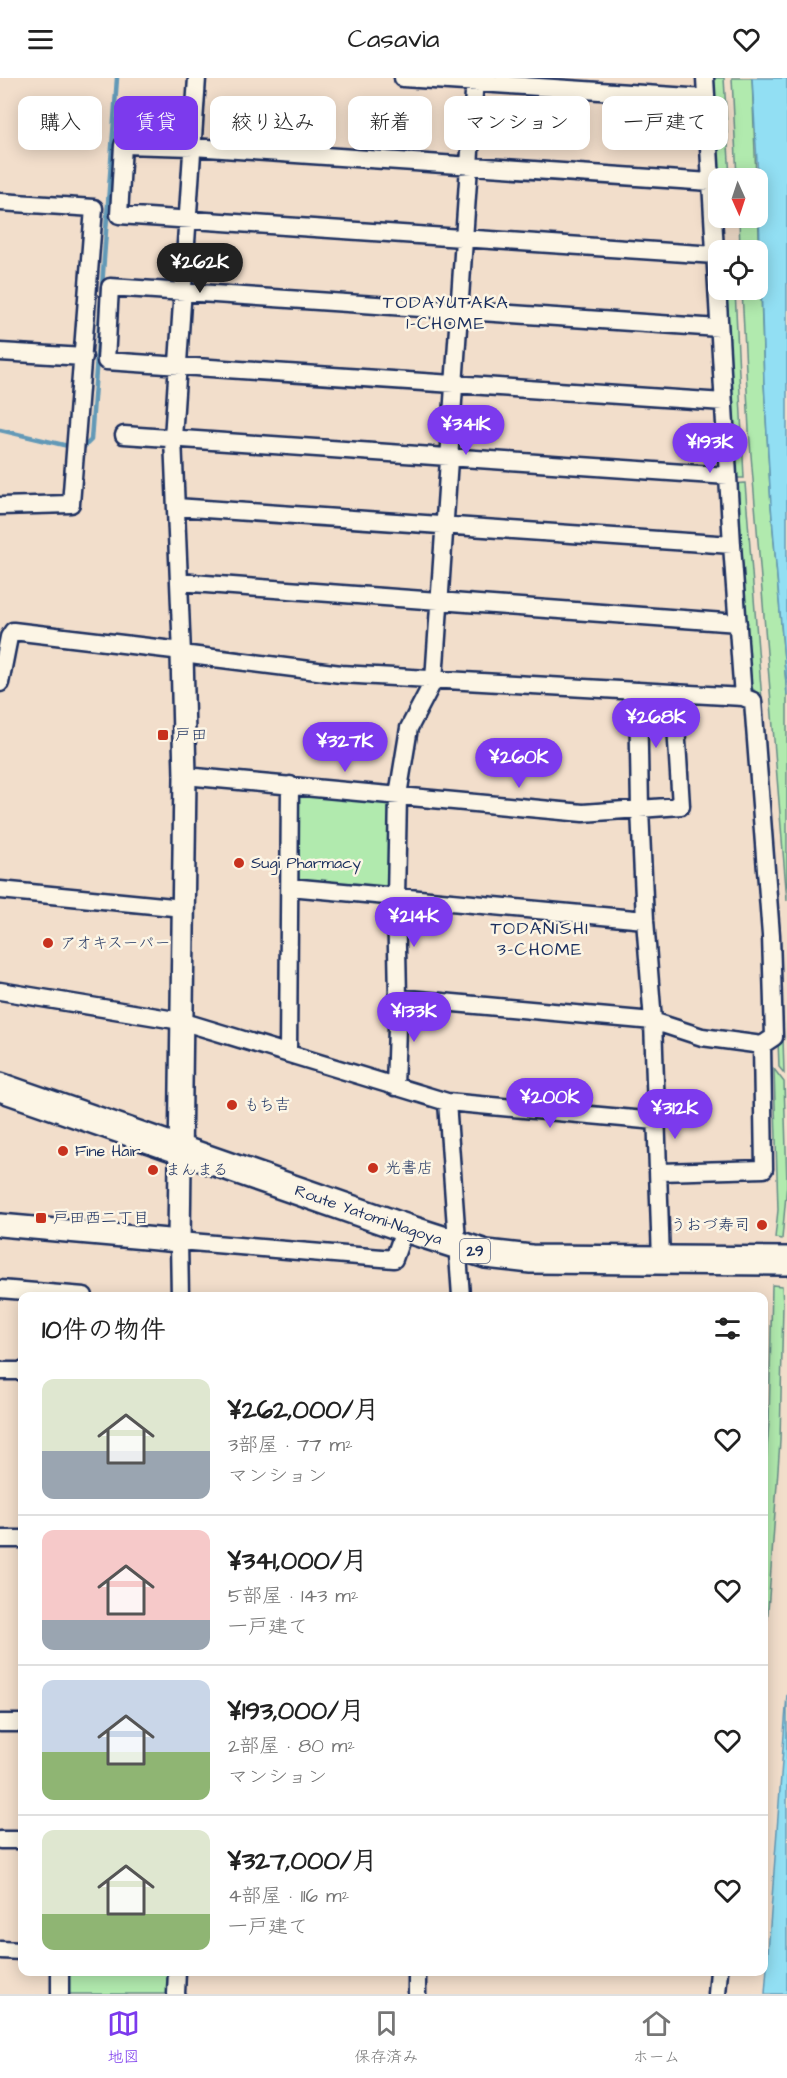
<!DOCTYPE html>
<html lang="ja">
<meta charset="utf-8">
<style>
body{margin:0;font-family:"Architects Daughter","Klee One",sans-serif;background:#f6f6f6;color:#222;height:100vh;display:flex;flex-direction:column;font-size:22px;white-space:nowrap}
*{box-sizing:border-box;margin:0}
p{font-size:20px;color:#767676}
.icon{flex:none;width:33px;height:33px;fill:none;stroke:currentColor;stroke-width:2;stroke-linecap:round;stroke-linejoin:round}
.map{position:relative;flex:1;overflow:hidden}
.drawer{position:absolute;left:18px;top:1214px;width:750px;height:684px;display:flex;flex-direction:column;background:#fff;border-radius:12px;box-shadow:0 3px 15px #0003}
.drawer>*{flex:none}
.hud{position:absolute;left:18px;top:18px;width:752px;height:54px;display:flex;gap:12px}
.needle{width:39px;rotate:177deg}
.buttons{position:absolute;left:708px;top:90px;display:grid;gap:12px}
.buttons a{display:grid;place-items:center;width:60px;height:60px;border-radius:12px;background:#fff;box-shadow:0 3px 15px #0003;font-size:30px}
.price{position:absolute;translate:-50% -51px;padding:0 14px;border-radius:21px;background:#7c3aed;color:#fff;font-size:20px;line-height:39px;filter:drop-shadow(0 2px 3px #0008)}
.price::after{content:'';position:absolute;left:50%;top:36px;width:18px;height:14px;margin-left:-9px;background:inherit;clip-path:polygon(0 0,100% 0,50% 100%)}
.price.on{background:#222;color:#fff}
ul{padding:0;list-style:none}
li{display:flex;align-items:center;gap:18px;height:150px;padding:0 24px}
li+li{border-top:2px solid #e0e0e0}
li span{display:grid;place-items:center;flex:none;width:168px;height:120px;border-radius:12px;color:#555}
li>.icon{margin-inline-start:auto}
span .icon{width:72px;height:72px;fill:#fffc;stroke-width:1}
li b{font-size:26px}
h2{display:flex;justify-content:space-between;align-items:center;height:72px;padding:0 24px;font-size:26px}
.pill{padding:0 21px;border-radius:12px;background:#fff;box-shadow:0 3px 15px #0003;font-size:21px;line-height:54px}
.pill.on{background:#7c3aed;color:#fff}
header{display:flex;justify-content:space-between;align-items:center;height:78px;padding:0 24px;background:#fff;font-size:27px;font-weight:600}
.menu{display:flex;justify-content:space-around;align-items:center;height:84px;border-top:2px solid #e0e0e0;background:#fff;font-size:16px;color:#767676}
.menu a{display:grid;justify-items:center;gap:3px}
.menu .on{color:#7c3aed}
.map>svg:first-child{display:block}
.green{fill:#b1eaae;stroke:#668c86;stroke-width:1.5}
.water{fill:#92dff3;stroke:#6299b7;stroke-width:1.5}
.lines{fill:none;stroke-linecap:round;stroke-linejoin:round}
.stream{stroke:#6299b7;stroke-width:4.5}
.minor-casing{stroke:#1b2f5e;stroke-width:21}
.tertiary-casing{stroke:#1b2f5e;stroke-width:26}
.primary-casing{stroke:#1b2f5e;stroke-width:32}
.minor{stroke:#fcf5e5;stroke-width:16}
.tertiary{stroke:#fcf5e5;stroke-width:21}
.primary{stroke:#fcf5e5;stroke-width:27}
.poi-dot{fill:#c8321e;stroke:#fcf5e5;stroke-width:2}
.labels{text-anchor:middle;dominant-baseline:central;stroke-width:5;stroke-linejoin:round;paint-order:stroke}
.shield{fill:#fcf5e5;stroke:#5e6a86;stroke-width:1.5}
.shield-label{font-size:15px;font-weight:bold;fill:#1b2f5e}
.poi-label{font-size:16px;fill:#1b2f5e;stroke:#fcf5e5;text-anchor:start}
.street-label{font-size:16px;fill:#1b2f5e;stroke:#fcf5e5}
.neighbourhood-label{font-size:18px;letter-spacing:1.5px;fill:#1b2f5e;stroke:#fcf5e5}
</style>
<header><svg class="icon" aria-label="menu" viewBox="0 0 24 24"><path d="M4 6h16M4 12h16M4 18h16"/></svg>Casavia<svg class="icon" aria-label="heart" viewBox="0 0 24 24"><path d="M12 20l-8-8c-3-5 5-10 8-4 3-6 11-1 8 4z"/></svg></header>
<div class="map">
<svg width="787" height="1916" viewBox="0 0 787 1916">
<rect width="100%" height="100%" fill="#f2decb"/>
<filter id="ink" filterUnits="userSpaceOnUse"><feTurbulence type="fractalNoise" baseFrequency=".0167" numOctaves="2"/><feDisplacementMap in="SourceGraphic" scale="12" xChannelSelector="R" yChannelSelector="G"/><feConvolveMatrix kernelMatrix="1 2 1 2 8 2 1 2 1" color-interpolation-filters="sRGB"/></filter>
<g filter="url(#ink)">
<path class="green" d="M711,0H724L730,100H718Z
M732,0H752L756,100H737Z
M758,128L764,304L771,427L787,617V823L749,352L742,212H758V172H740L739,140H758Z
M723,212H735L744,400H733Z
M745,405L780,853L784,995L779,989L774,858L757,615L750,608L733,406Z
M304,715L386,722L391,730L389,808L383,812L302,803L296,798L298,720Z
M774,991L784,1004L787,1106L782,1161L775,1160L778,1132Z
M772,1207L782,1208L783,1227L780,1363L764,1590V1410L769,1344Z
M69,1893H169L168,1916H68Z"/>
<path class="water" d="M752,0H787V617L771,427L764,304L758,100Z
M787,1616V1916H765Z"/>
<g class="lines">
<path class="stream" d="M0,352L68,368
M84,369L91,362L117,0"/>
<g class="minor-casing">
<path id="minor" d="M197,0L173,360L182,576L341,596L743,619L753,623L771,857L774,959L762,967L702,959L653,943L398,920
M403,0L705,20
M705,0L732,467L743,619
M710,104L193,69L123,67L119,137L715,177
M0,124L94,130L71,426L0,428
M719,250L110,209L106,283L724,324
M0,274L84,279
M124,357L728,398
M176,429L732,467
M179,504L738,545
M0,605L9,559L13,553L182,573
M638,613L640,731L645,842L653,943L661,1182
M185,698L583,735L681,728L674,615
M290,809L645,842
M0,812L183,830
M0,913L181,943L447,1024L656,1043
M288,975L290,707
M395,1009L398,920L396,820L398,717L409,650L434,602L475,0
M447,1024L461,1218
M660,1094L764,1091L762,967
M0,1211L84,1218
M180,1218L179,1163L394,1181L405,1150
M0,1293H22
M0,1461H22
M0,1645H22
M0,1762H22
M0,1872L22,1873
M60,1916V1893
M176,1916L177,1893
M417,1916V1893
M717,1916L719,1893"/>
</g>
<g class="tertiary-casing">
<path id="tertiary" d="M0,1147L179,1163L185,698L182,576"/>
</g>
<g class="primary-casing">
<g id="primary">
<path id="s1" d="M0,1009L405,1150L486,1176L531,1181L787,1183"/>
</g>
</g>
<use href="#minor" class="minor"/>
<use href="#tertiary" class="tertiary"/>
<use href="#primary" class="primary"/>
</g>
</g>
<g class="poi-dot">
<rect x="157" y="651" width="12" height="12" rx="3"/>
<circle cx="239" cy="785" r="6"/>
<circle cx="48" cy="865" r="6"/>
<circle cx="232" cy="1027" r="6"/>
<circle cx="63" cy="1073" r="6"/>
<circle cx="373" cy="1090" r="6"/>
<circle cx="153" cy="1092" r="6"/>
<rect x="35" y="1134" width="12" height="12" rx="3"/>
<circle cx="762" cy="1147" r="6"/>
</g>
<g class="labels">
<rect class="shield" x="460" y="1161" width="30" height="24" rx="4.5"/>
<g class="shield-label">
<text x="475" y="1173">29</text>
</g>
<g class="poi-label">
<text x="175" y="657">戸田</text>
<text x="251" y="785">Sugi Pharmacy</text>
<text x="60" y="865">アオキスーパー</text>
<text x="244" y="1027">もち吉</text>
<text x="75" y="1073">Fine Hair</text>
<text x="385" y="1090">光書店</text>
<text x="165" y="1092">まんまる</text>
<text x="53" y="1140">戸田西二丁目</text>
<text x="750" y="1147" text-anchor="end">うおづ寿司</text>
</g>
<g class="street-label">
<text stroke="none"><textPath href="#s1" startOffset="390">Route Yatomi-Nagoya</textPath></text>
</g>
<g class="neighbourhood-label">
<text x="446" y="224">TODAYUTAKA<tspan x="446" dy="21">1-CHOME</tspan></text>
<text x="540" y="850">TODANISHI<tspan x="540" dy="21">3-CHOME</tspan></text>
</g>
</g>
</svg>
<div class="buttons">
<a><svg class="needle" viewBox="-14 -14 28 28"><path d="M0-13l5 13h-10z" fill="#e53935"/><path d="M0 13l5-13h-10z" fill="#767676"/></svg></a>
<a><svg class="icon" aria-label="locate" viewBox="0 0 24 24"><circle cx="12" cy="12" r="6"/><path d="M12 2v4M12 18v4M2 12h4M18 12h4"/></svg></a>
</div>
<b class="price on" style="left:200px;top:216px">¥262K</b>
<b class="price" style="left:466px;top:378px">¥341K</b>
<b class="price" style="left:710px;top:396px">¥193K</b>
<b class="price" style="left:656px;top:671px">¥268K</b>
<b class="price" style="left:345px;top:695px">¥327K</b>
<b class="price" style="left:519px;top:711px">¥260K</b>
<b class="price" style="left:414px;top:870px">¥214K</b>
<b class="price" style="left:414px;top:965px">¥133K</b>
<b class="price" style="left:550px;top:1051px">¥200K</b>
<b class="price" style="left:675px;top:1062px">¥312K</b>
<div class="hud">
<a class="pill">購入</a>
<a class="pill on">賃貸</a>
<a class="pill">絞り込み</a>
<a class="pill">新着</a>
<a class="pill">マンション</a>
<a class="pill">一戸建て</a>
</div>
<section class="drawer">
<h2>10件の物件<svg class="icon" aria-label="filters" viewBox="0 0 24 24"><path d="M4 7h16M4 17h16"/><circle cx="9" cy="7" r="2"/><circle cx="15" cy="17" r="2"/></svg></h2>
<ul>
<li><span style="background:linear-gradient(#dfe7d0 60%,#9aa5b1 0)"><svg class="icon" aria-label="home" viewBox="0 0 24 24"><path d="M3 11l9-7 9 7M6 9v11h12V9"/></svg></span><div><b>¥262,000/月</b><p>3部屋 · 77 m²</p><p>マンション</p></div><svg class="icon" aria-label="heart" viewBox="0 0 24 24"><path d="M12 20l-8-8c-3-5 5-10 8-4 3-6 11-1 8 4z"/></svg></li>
<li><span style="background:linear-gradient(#f6c9c9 75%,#9aa5b1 0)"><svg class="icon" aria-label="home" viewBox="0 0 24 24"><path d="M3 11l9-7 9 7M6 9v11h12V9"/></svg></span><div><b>¥341,000/月</b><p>5部屋 · 143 m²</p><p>一戸建て</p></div><svg class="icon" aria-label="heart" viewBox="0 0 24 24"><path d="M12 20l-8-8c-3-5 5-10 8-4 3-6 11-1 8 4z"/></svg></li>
<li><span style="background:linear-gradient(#c9d6e8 60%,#8fb573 0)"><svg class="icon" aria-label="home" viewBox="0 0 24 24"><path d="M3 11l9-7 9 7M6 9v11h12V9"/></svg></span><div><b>¥193,000/月</b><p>2部屋 · 80 m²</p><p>マンション</p></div><svg class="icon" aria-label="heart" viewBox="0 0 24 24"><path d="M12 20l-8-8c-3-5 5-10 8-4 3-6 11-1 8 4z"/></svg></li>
<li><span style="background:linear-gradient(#dfe7d0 70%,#8fb573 0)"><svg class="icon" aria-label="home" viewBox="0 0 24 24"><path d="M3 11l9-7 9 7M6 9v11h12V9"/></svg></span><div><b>¥327,000/月</b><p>4部屋 · 116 m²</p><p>一戸建て</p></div><svg class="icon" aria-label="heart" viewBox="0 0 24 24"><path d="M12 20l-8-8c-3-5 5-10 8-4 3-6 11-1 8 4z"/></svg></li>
</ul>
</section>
</div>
<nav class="menu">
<a class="on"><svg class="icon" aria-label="map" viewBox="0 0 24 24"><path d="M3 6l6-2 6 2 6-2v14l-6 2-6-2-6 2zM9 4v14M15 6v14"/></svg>地図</a>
<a><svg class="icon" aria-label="saved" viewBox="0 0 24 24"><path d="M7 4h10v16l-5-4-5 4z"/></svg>保存済み</a>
<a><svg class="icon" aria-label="home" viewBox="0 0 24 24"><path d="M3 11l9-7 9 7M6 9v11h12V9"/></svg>ホーム</a>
</nav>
